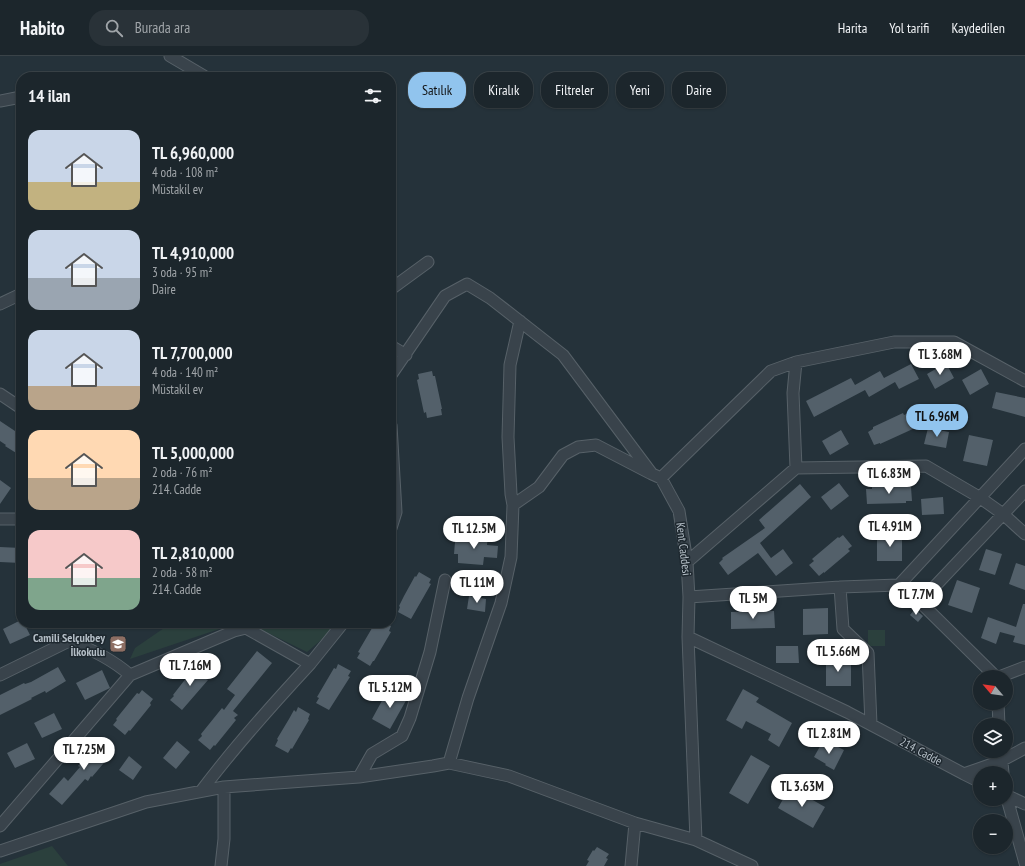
<!DOCTYPE html>
<html lang="tr">
<meta charset="utf-8">
<style>
body{margin:0;font-family:"PT Sans Narrow",sans-serif;background:#293238;color:#f1f3f6;height:100vh;display:flex;flex-direction:column;font-size:15px;white-space:nowrap}
*{box-sizing:border-box;margin:0}
p{font-size:13px;color:#a0a5a9}
.icon{flex:none;width:22px;height:22px;fill:none;stroke:currentColor;stroke-width:2;stroke-linecap:round;stroke-linejoin:round}
.map{position:relative;flex:1;overflow:hidden}
.side{position:absolute;left:16px;top:16px;width:380px;height:556px;display:flex;flex-direction:column;background:#1c262c;border-radius:16px;box-shadow:0 1px 3px #0004,0 0 0 1px #3a4348}
.side>*{flex:none}
.top-card{position:absolute;left:408px;top:16px;width:380px;height:36px;display:flex;gap:8px}
.needle{width:26px;rotate:299deg}
.controls{position:absolute;left:973px;top:614px;display:grid;gap:8px}
.controls a{display:grid;place-items:center;width:40px;height:40px;border-radius:50%;background:#1c262c;box-shadow:0 1px 3px #0004,0 0 0 1px #3a4348;font-size:20px}
.price{position:absolute;translate:-50% -34px;padding:0 9px;border-radius:14px;background:#fff;color:#222;font-size:13px;line-height:26px;filter:drop-shadow(0 1px 2px #0008)}
.price::after{content:'';position:absolute;left:50%;top:24px;width:12px;height:9px;margin-left:-6px;background:inherit;clip-path:polygon(0 0,100% 0,50% 100%)}
.price.on{background:#91c4ee;color:#111}
ul{padding:0;list-style:none}
li{display:flex;align-items:center;gap:12px;height:100px;padding:0 12px}
li span{display:grid;place-items:center;flex:none;width:112px;height:80px;border-radius:12px;color:#555}
li>.icon{margin-inline-start:auto}
span .icon{width:48px;height:48px;fill:#fffc;stroke-width:1}
li b{font-size:17px}
h2{display:flex;justify-content:space-between;align-items:center;height:48px;padding:0 12px;font-size:17px}
.tag{padding:0 14px;border-radius:16px;background:#1c262c;box-shadow:0 1px 3px #0004,0 0 0 1px #3a4348;font-size:14px;line-height:36px}
.tag.on{background:#91c4ee;color:#111}
header{display:flex;align-items:center;gap:24px;box-sizing:border-box;height:56px;padding:0 20px;background:#1c262c;border-bottom:1px solid #3a4348}
header strong{font-size:19px}
nav{display:flex;gap:22px;margin-inline-start:auto;font-size:14px}
.search{width:280px;height:36px;background:#293238;display:flex;align-items:center;gap:10px;box-sizing:border-box;padding:0 14px;border-radius:16px;color:#a0a5a9;font-size:15px}
.map>svg:first-child{display:block}
.green{fill:#2b403d}
.building{fill:#53606a}
.lines{fill:none;stroke-linecap:round;stroke-linejoin:round}
.street-casing{stroke:#576168;stroke-width:13}
.street{stroke:#39434b;stroke-width:11}
.labels{text-anchor:middle;dominant-baseline:central;stroke-width:3;stroke-linejoin:round;paint-order:stroke}
.street-label{font-size:12px;fill:#b4bec6;stroke:#1e282f}
.poi-label{font-size:12px;font-weight:bold;fill:#b4bec6;stroke:#1e282f;text-anchor:end}
</style>
<header>
<strong>Habito</strong>
<div class="search"><svg class="icon" aria-label="search" viewBox="0 0 24 24"><circle cx="10" cy="10" r="6"/><path d="M15 15l6 6"/></svg>Burada ara</div>
<nav><a>Harita</a><a>Yol tarifi</a><a>Kaydedilen</a></nav>
</header>
<div class="map">
<svg width="1025" height="810" viewBox="0 0 1025 810">
<rect width="100%" height="100%" fill="#25323a"/>
<path class="green" d="M165,567H237L130,603L135,592L167,570Z
M248,567H337L321,584L307,596Z
M868,574H885V590H868Z
M52,790L68,810H0V808Z"/>
<path class="building" d="M946,307L954,322L935,333L927,318Z
M911,308L919,323L899,333L895,326L869,341L865,334L814,361L806,345L851,322L855,329L880,315L884,322Z
M981,313L989,328L970,339L962,324Z
M432,315L433,320H435L442,353H441L442,359L427,362L426,356L424,357L417,324L419,323L418,318Z
M996,336L1025,342V361L992,352Z
M903,357L904,359L909,357L915,372L880,388V387L874,389L868,376L873,373V371Z
M0,365L21,379V400L5,390L6,389L0,385Z
M928,372L949,376L946,392L924,388Z
M841,374L849,388L830,399L822,385Z
M969,379L993,384L987,410L963,405Z
M0,424L11,432L0,448Z
M839,427L849,440L831,454L821,441Z
M800,428L811,441L760,487L771,502L783,493L793,507L776,520L758,497L728,519L719,507L723,503L722,502L765,472L759,464Z
M906,429V431H911L912,445H906V447L867,448L866,433H872V431Z
M943,441L944,458L922,459L921,443Z
M460,478L488,480L487,489L498,490L497,502L484,501L483,509L458,507V498H454L455,486H460Z
M843,479L852,490L848,493L850,495L824,517V516L819,520L809,509L814,505L812,503L838,481L839,482Z
M877,479H902V505H877Z
M0,491L21,492V507L0,506Z
M986,493L1002,498L995,519L979,514Z
M1016,507L1025,510V534L1009,528Z
M419,516L431,523L429,527L431,528L411,563L398,556L400,551L399,550L404,540L415,520L416,521Z
M957,524L980,532L972,557L948,549Z
M469,540L486,543L485,556L467,553Z
M1023,548H1025V589L1013,586L1015,580L1000,576L996,588L981,582L988,561L1016,571Z
M828,552V578L803,579V553Z
M915,553L923,560L918,566L910,559Z
M774,555L775,572L731,573V556Z
M21,564V567H24L30,579L10,588L3,573Z
M375,567H386L391,570L389,575L391,576L374,605H373L370,610L357,602L360,597L358,596Z
M776,590H798L799,607H776Z
M257,595L272,607L233,655L238,659L234,662L236,664L215,690L214,689L210,694L198,684L202,680L201,678L222,652L224,654L235,639L227,633Z
M826,604H851V630H826Z
M338,608L351,615L348,620L350,621L329,654L316,647L319,642L317,641L334,612L336,613Z
M199,610L210,618L206,623L208,624L182,654L170,644L174,640L173,639L194,612L195,614Z
M58,611L66,625L46,637L45,635L31,642L32,643L0,659V639L24,627L25,628L31,626Z
M102,614L110,632L85,644L76,627Z
M393,633L408,641L390,673L372,663L384,641L388,643Z
M743,633L759,642L756,646L792,667L779,691L768,684L771,678L746,665L742,673L726,664Z
M142,634L153,643L150,647L151,649L130,675L129,674L125,679L113,669L117,664L116,663L137,637L139,638Z
M298,651L310,658L308,663L309,664L292,693L291,692L288,697L275,690L278,684L277,683L289,663L294,654L296,656Z
M54,657L62,673L42,682L34,667Z
M104,681L115,690L112,694L114,695L92,721L91,720L88,725L85,723L62,749L49,738L64,721L68,725L80,711L78,710L85,701L100,683L101,685Z
M177,685L190,696L176,713L163,702Z
M823,685L835,691L836,690L844,694L834,714L825,709L826,708L814,701Z
M27,687L35,703L15,712L7,697Z
M751,699L770,710L748,748L729,737Z
M129,700L142,711L133,724L119,714Z
M790,731L825,751L813,772L778,752Z
M597,791L609,798L606,802L608,803L604,810H586L589,805L587,804L593,794L594,795Z"/>
<g class="lines">
<g class="street-casing">
<path id="street" d="M170,0L204,20
M0,45L21,41
M391,233L428,206
M0,248L21,238
M520,265L510,309L508,381L511,438L513,449L539,431L563,399L578,391L596,389L650,417
M391,290L406,299
M391,319L445,240L467,228L490,242L563,299L652,418L661,422L679,455L687,506L689,541L688,581L696,784L752,810
M0,338L21,352
M391,369L396,456L391,472
M796,412L793,337L796,306L894,286H954L1025,325
M661,422L771,315L796,306
M0,463H21
M687,506L796,412L926,410L979,441L1003,458L1025,478
M840,531L843,573L868,597L871,668
M689,541L840,531L899,529
M920,546L1025,435
M688,581L847,656L964,718L1001,705L1025,692
M310,608L343,567
M0,619L69,585C91,593 113,604 130,619L234,575L246,572L310,608C272,649 235,690 202,734
M996,621L920,546L899,529L1025,393
M999,621L1025,611
M998,647L999,669
M1001,695L1003,717
M449,707L468,642L501,547L511,501L513,449
M964,718L980,726
M359,721L372,698L402,680L410,662L430,596L445,524
M1006,739L1025,807
M1006,739L1025,748
M0,770L130,619
M0,795L146,746L224,731L359,721L433,710L449,707L509,720L635,767L696,784
M221,810L224,783V731
M631,810L635,767"/>
</g>
<use href="#street" class="street"/>
</g>
<defs>
<g id="school-square" transform="scale(0.9)"><rect x="-9" y="-9" width="18" height="18" rx="4" fill="#8d6e63" stroke="#1e282f"/><path d="M0-5L7-2L0 1L-7-2ZM-4 1L0 2.5L4 1V4Q0 6-4 4Z" fill="#fff"/></g>
</defs>
<g fill-rule="evenodd">
<use href="#school-square" x="118" y="588"/>
</g>
<g class="labels">
<g class="street-label">
<text transform="translate(684 493) rotate(83)">Kent Caddesi</text>
<text transform="translate(921 695) rotate(28)">214. Cadde</text>
</g>
<g class="poi-label">
<text x="105" y="581">Camili Selçukbey<tspan x="105" dy="14">İlkokulu</tspan></text>
</g>
</g>
</svg>
<div class="controls">
<a><svg class="needle" viewBox="-14 -14 28 28"><path d="M0-13l5 13h-10z" fill="#e53935"/><path d="M0 13l5-13h-10z" fill="#a0a5a9"/></svg></a>
<a><svg class="icon" aria-label="layers" viewBox="0 0 24 24"><path d="M12 4l9 5-9 5-9-5zM3 14l9 5 9-5"/></svg></a>
<a>+</a>
<a>−</a>
</div>
<b class="price" style="left:940px;top:320px">TL 3.68M</b>
<b class="price on" style="left:937px;top:382px">TL 6.96M</b>
<b class="price" style="left:889px;top:439px">TL 6.83M</b>
<b class="price" style="left:890px;top:492px">TL 4.91M</b>
<b class="price" style="left:474px;top:494px">TL 12.5M</b>
<b class="price" style="left:477px;top:548px">TL 11M</b>
<b class="price" style="left:916px;top:560px">TL 7.7M</b>
<b class="price" style="left:753px;top:564px">TL 5M</b>
<b class="price" style="left:838px;top:617px">TL 5.66M</b>
<b class="price" style="left:190px;top:631px">TL 7.16M</b>
<b class="price" style="left:390px;top:653px">TL 5.12M</b>
<b class="price" style="left:829px;top:699px">TL 2.81M</b>
<b class="price" style="left:84px;top:715px">TL 7.25M</b>
<b class="price" style="left:802px;top:752px">TL 3.63M</b>
<div class="top-card">
<a class="tag on">Satılık</a>
<a class="tag">Kiralık</a>
<a class="tag">Filtreler</a>
<a class="tag">Yeni</a>
<a class="tag">Daire</a>
</div>
<section class="side">
<h2>14 ilan<svg class="icon" aria-label="filters" viewBox="0 0 24 24"><path d="M4 7h16M4 17h16"/><circle cx="9" cy="7" r="2"/><circle cx="15" cy="17" r="2"/></svg></h2>
<ul>
<li><span style="background:linear-gradient(#c9d6e8 65%,#c2b280 0)"><svg class="icon" aria-label="home" viewBox="0 0 24 24"><path d="M3 11l9-7 9 7M6 9v11h12V9"/></svg></span><div><b>TL 6,960,000</b><p>4 oda · 108 m²</p><p>Müstakil ev</p></div></li>
<li><span style="background:linear-gradient(#c9d6e8 60%,#9aa5b1 0)"><svg class="icon" aria-label="home" viewBox="0 0 24 24"><path d="M3 11l9-7 9 7M6 9v11h12V9"/></svg></span><div><b>TL 4,910,000</b><p>3 oda · 95 m²</p><p>Daire</p></div></li>
<li><span style="background:linear-gradient(#c9d6e8 70%,#b9a48a 0)"><svg class="icon" aria-label="home" viewBox="0 0 24 24"><path d="M3 11l9-7 9 7M6 9v11h12V9"/></svg></span><div><b>TL 7,700,000</b><p>4 oda · 140 m²</p><p>Müstakil ev</p></div></li>
<li><span style="background:linear-gradient(#ffd9b3 60%,#b9a48a 0)"><svg class="icon" aria-label="home" viewBox="0 0 24 24"><path d="M3 11l9-7 9 7M6 9v11h12V9"/></svg></span><div><b>TL 5,000,000</b><p>2 oda · 76 m²</p><p>214. Cadde</p></div></li>
<li><span style="background:linear-gradient(#f6c9c9 60%,#7fa58c 0)"><svg class="icon" aria-label="home" viewBox="0 0 24 24"><path d="M3 11l9-7 9 7M6 9v11h12V9"/></svg></span><div><b>TL 2,810,000</b><p>2 oda · 58 m²</p><p>214. Cadde</p></div></li>
</ul>
</section>
</div>
